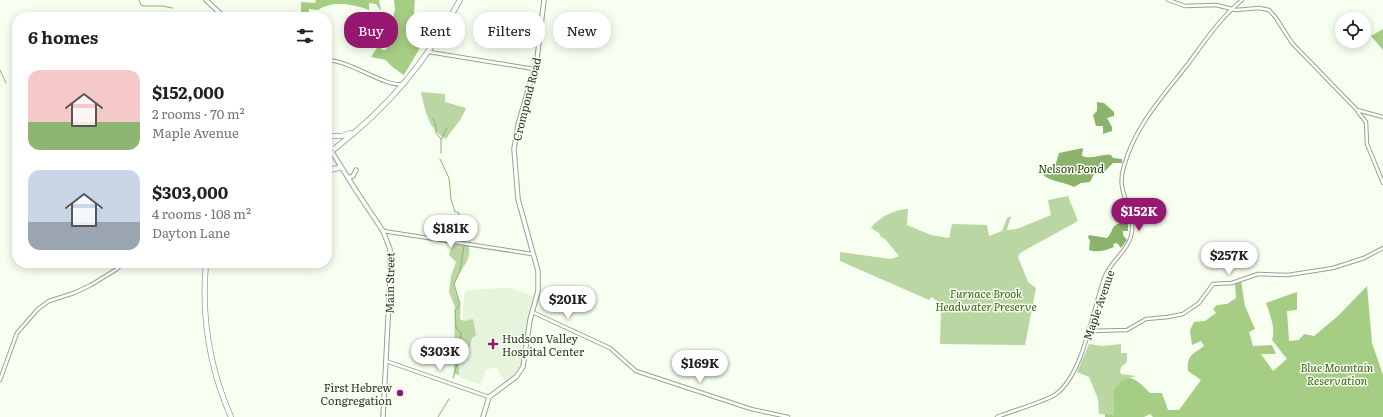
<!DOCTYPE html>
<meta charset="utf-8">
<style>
body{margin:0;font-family:Literata,serif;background:#f6f6f6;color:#202124;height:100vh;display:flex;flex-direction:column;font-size:15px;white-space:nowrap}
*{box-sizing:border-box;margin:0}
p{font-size:13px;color:#757577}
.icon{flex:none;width:22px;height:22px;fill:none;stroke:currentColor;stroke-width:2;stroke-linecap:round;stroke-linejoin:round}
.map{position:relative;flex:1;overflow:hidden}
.panel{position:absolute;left:12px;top:12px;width:320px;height:256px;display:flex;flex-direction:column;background:#fff;border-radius:16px;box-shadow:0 2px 10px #0003}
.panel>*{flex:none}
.top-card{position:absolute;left:344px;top:12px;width:380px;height:36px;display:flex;gap:8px}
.tools{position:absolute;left:1335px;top:12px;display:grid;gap:8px}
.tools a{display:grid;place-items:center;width:36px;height:36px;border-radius:50%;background:#fff;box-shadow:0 2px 10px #0003;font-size:20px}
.price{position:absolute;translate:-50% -34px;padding:0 9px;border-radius:14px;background:#fff;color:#222;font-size:13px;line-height:26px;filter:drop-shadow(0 1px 2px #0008)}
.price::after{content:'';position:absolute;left:50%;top:24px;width:12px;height:9px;margin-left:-6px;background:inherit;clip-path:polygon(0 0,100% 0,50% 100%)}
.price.selected{background:#961871;color:#fff}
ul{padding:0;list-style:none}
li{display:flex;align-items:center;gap:12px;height:100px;padding:0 16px}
li span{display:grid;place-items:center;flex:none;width:112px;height:80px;border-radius:12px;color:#555}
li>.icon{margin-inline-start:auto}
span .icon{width:48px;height:48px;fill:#fffc;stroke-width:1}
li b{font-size:17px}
h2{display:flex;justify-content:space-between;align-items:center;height:48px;padding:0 16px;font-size:17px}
.tag{padding:0 14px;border-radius:16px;background:#fff;box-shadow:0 2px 10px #0003;font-size:14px;line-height:36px}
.tag.selected{background:#961871;color:#fff}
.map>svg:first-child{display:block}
.built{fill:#e5f4db}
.green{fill:#bad7a3}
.forest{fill:#a5cd84}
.water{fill:#8cb36b}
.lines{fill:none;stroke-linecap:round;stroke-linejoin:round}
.stream{stroke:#8cb36b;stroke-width:1}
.minor-casing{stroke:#99a292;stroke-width:4.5}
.major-casing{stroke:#99a292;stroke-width:5.5}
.highway-casing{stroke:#99a292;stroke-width:6}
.minor{stroke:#fff;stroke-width:2.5}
.major{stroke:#fff;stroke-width:3.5}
.highway{stroke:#fff;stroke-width:4.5}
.highway-bridge-casing{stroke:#99a292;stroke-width:6;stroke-linecap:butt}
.highway-bridge{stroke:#fff;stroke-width:4.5}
.poi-dot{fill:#961871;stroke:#f6fff0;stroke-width:1.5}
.labels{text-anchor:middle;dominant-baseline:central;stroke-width:3;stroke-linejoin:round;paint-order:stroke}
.street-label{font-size:11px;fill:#2f332c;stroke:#f6fff0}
.park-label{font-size:11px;font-style:italic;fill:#3c6014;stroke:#f6fff0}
.poi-label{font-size:11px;fill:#2f332c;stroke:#f6fff0;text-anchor:start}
.water-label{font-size:12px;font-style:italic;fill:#2b4411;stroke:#f6fff0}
</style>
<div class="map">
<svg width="1383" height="417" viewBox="0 0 1383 417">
<rect width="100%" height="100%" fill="#f6fff0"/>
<path class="built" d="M509,288L534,296L525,336L521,369L506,382L496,367L486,370L481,385L461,378L458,374L462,353L463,308L465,292L467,291L481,289Z"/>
<path class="green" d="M421,92L445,94V102L466,108C462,120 453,128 446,139C428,129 425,110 421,92Z
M1068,196L1078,221L1020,253L1018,257L1028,282L1036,288L1025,345L940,344L941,310L939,302L931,297L929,300L840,261V252L891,259L899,256L885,239L881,237L879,233L871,228C878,218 895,209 908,209L907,225L931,235L949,238L952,224L987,225L989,236L1002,231L1007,218L1011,216L1007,230L1017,229L1051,215L1048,200Z
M452,244L469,246C472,264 456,271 455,285C454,292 459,297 460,303C461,308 460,314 460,319L464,321L473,319L476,335L472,338L469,350C458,355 459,365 459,375L454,374V363L452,360L454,358L455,307L449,292L451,276L456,262L449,255Z
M1089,344L1102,346L1121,344V353H1127V362L1121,367L1120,372L1121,374L1136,376L1124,380L1113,391L1114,415L1099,414L1098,399L1089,377L1077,372Z"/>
<path class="forest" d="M316,0H379L381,11L376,4L369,3V10C354,4 331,0 318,10L309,9L308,17H301V2L315,3Z
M394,0H415L413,23L434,24L404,75C398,71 390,66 386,60L371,57L380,43L382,50H386L389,36L392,38L395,27L391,26L395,9Z
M1383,29V50L1371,36Z
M1241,281L1245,306L1255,329L1249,332L1253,346L1272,345L1276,354H1261L1273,371L1287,359L1272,340C1276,330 1270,314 1266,303L1297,292V310L1287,311L1289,341L1299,340L1304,334L1314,336L1338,316L1367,286L1372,343L1383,375V417H1153L1150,414L1144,417H1105V414L1114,415L1113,391C1128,370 1135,378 1150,393H1162L1168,410H1179L1201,380L1188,371C1187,355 1192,355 1204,346L1201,341L1192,345L1190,330L1194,322L1205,321L1216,313L1213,309L1217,305L1227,304L1236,298L1235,283Z"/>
<path class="water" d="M1097,102L1104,103L1114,112V116L1107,118L1112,127V131L1103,134V126H1096L1093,115L1097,111Z
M1083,148L1082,156C1093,160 1101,153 1111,155L1113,158L1122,159V163H1113L1104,172L1094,174L1090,182L1081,183L1074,187C1064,182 1052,182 1043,175L1056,163L1059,153Z
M1123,222L1128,223V231H1123V235L1127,240L1121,248L1118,244L1115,243L1113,245L1114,247C1107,250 1097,253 1089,250L1090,241L1088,237L1089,235L1107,238C1115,230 1109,226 1123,222Z"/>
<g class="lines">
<path class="stream" d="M139,0L141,5L144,6H163L172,8
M0,70L6,83
M433,118L436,125V133L441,139
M441,153V140L447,128
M440,159L449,178L451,199L455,212H458L460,217
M453,378L456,368L461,333L456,328L455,310L460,304L454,284L460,271L464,246
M438,417L449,399"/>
<g class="minor-casing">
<path id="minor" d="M1168,0L1185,6L1216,5L1236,10L1259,8L1269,10L1276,18L1292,43L1357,110L1383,117
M429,52L534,69
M327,60C351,61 385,87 402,84
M1358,112L1366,122L1367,144L1383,183
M383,231L532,254
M532,312L610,348L636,371L751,409L788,417
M1089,331L1127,330L1146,319L1168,317L1183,314L1199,303L1213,284L1232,283L1258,274L1288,275L1333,268L1364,258L1383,248
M386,361L489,397
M0,380L17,333L38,309L49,301L74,293L91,285L117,269L123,263
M997,417C1011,411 1045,402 1056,394C1084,374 1093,307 1105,276C1112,259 1131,249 1132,230C1134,204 1115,194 1124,166C1135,126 1163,96 1188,64C1205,41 1219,19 1242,0"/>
</g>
<g class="major-casing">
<path id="major" d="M206,0L224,17
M327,144L355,189L383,231L390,249V280L383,417
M348,178L353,176L356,170
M483,417L489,397L516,377L523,367L530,320L538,291V271L518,199L514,149L518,125L537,59L544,0"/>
</g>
<g class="highway-casing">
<path id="highway" d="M327,136H342L351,133
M333,150C389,107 426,62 460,0
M327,154L329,152
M327,171L341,167
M206,263C201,317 209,367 231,417"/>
</g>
<use href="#minor" class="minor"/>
<use href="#major" class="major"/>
<use href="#highway" class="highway"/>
<g class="highway-bridge-casing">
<path id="highway-bridge" d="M328,150L332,148"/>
</g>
<use href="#highway-bridge" class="highway-bridge"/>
</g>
<g class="poi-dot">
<path d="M491 338h4v4h4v4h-4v4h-4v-4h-4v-4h4z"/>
<circle cx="400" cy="393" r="4"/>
</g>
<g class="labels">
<g class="street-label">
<text transform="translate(526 99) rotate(-76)">Crompond Road</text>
<text transform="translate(389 283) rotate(-89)">Main Street</text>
<text transform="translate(1098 305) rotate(-71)">Maple Avenue</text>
</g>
<g class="park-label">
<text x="986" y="293">Furnace Brook<tspan x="986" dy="13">Headwater Preserve</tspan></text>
<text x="1337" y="367">Blue Mountain<tspan x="1337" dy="13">Reservation</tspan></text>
</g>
<g class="poi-label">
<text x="502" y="338">Hudson Valley<tspan x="502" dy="13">Hospital Center</tspan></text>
<text x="392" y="387" text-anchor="end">First Hebrew<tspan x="392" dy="13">Congregation</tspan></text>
</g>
<g class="water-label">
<text x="1071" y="168">Nelson Pond</text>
</g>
</g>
</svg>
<div class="tools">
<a><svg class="icon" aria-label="locate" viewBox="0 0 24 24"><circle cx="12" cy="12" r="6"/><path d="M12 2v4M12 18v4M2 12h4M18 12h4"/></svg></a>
</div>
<b class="price selected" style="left:1139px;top:232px">$152K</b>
<b class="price" style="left:451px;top:249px">$181K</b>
<b class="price" style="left:1229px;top:276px">$257K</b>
<b class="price" style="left:568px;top:320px">$201K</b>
<b class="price" style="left:440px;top:372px">$303K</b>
<b class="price" style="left:700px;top:384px">$169K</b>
<div class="top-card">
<a class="tag selected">Buy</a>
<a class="tag">Rent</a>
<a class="tag">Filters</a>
<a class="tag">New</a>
</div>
<section class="panel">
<h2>6 homes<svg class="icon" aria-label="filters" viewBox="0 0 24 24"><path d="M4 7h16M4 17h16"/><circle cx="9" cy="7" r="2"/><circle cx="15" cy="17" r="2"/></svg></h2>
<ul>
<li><span style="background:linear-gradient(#f6c9c9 65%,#8fb573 0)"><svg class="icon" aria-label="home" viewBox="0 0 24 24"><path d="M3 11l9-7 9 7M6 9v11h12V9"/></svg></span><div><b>$152,000</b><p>2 rooms · 70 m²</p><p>Maple Avenue</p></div></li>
<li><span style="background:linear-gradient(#c9d6e8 65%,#9aa5b1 0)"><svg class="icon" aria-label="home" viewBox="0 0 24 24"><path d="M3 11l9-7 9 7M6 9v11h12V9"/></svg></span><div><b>$303,000</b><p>4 rooms · 108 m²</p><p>Dayton Lane</p></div></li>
</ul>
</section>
</div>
